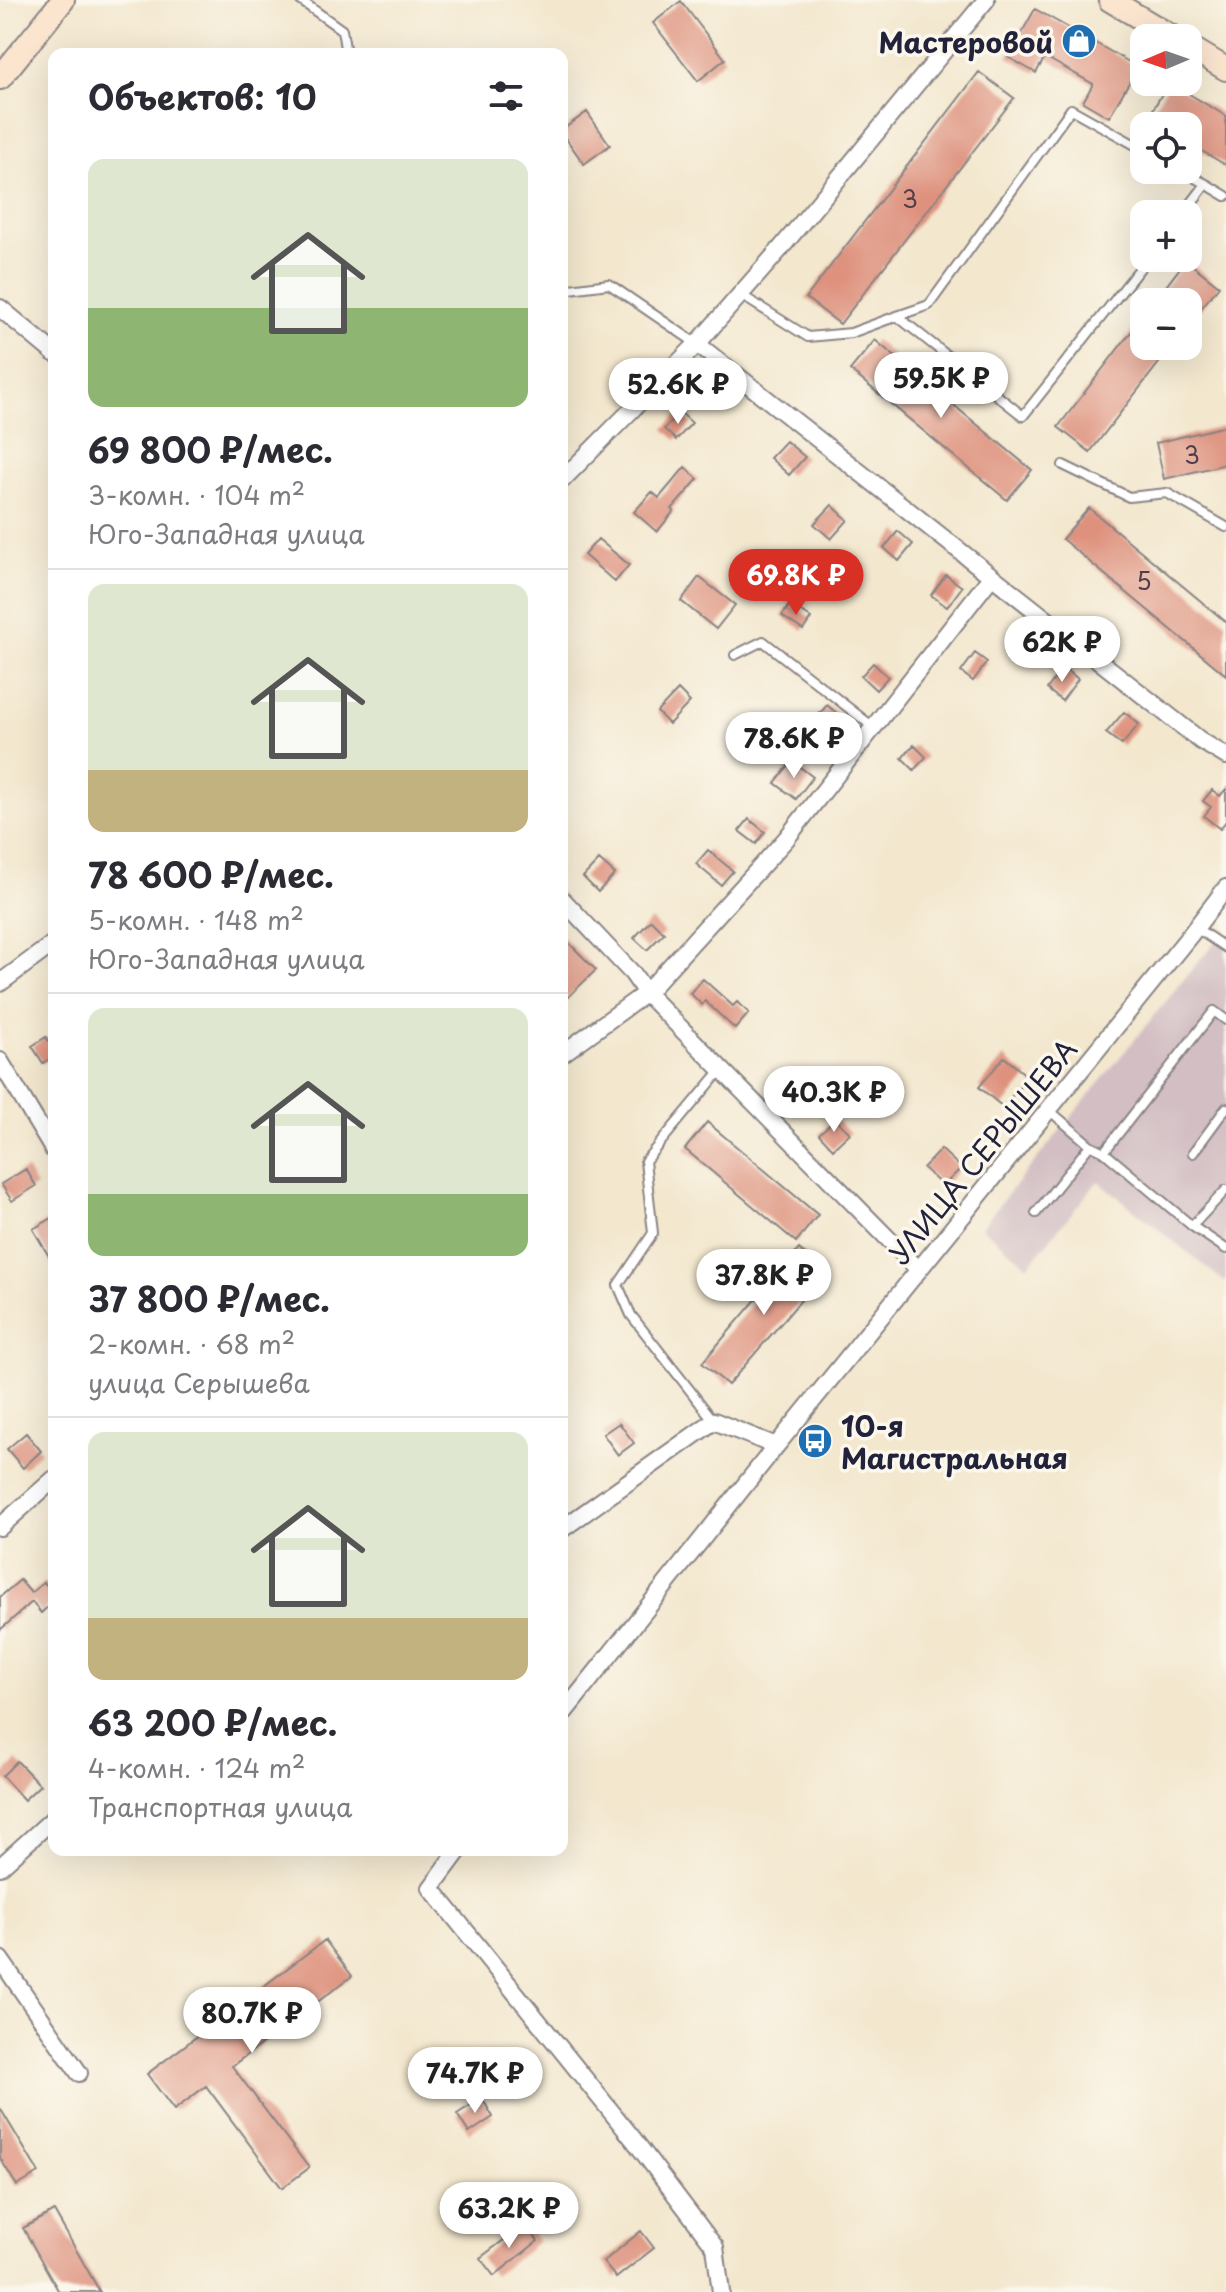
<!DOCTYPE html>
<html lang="ru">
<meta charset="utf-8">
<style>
body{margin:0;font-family:"Playpen Sans",sans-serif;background:#f2f2f3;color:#2b2b33;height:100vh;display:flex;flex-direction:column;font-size:30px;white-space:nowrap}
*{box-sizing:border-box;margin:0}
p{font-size:26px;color:#7c7c81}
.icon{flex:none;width:44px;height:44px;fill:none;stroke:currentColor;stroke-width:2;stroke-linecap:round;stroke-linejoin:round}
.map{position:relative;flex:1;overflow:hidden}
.sheet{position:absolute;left:48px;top:48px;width:520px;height:1808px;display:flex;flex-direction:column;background:#fff;border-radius:16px;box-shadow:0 8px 32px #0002}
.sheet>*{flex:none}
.needle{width:52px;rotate:268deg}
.controls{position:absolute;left:1130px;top:24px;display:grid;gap:16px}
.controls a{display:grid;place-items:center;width:72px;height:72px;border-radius:16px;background:#fff;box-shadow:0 8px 32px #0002;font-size:40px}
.price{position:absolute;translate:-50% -68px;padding:0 18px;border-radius:28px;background:#fff;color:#222;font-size:26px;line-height:52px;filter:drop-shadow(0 2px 4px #0008)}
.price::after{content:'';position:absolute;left:50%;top:48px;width:24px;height:18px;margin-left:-12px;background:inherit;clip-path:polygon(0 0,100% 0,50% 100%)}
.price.current{background:#d93025;color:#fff}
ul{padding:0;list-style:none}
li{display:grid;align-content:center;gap:16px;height:424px;padding:0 40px}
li+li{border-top:2px solid #e1e1e2}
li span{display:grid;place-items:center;height:248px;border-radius:16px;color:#555}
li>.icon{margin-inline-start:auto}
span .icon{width:144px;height:144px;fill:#fffc;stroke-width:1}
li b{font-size:34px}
h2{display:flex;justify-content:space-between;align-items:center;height:96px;padding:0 40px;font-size:34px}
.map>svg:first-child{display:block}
.industrial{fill:#d2bec3}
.building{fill:#de927e}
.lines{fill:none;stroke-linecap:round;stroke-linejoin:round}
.lane-casing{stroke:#8a8484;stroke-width:12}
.street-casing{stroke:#8a8484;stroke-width:20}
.secondary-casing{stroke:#8a8484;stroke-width:26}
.lane{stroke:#fff;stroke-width:8}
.street{stroke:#fff;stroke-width:16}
.secondary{stroke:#fce5cf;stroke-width:22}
.labels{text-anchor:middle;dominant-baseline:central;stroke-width:7;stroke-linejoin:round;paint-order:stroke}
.number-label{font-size:24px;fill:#513e4c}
.poi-label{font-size:28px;font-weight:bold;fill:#22223b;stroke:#fbf7ec;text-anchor:end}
.street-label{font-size:28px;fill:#22223b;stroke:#fbf7ec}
</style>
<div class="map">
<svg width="1226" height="2292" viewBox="0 0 1226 2292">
<rect width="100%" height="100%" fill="#fbf7ec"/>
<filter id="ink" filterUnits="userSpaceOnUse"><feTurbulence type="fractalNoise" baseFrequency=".0125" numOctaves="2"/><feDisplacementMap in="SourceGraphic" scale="16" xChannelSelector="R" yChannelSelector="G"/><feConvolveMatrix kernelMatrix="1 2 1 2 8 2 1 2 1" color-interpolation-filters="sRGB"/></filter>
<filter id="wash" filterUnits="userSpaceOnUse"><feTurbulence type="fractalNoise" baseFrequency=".006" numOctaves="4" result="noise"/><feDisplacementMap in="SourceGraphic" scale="32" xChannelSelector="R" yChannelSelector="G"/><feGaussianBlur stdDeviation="1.8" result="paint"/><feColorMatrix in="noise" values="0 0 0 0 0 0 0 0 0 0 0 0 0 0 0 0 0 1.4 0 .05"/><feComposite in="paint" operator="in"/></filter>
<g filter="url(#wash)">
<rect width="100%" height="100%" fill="#f3e7ce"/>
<path class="industrial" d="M1226,928V1283L1098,1181L1028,1266L981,1227Z"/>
<g id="blocks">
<path class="building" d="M681,1L725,59L698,81L653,23Z
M1035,9L1138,67L1109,117L1083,102L1093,84L1045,57L1036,73L1008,57Z
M979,72L1014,98L840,324L806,298Z
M1169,82L1226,116V165L1188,143V126H1160L1148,118Z
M587,112L610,145L584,164L562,133V130Z
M1186,260L1219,286L1188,325V302H1154Z
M1144,315V346H1172L1090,452L1058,427Z
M875,340L1032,470L1007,500L850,370Z
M680,412L692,423L676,440L664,429Z
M1226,426V464L1164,479L1156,443Z
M786,441L805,457L789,475L770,458Z
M685,467L698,479L672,509L674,511L657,532L634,512L652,492L659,498Z
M832,505L848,520L831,539L814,524Z
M1089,508L1226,622V675L1062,539Z
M898,531L913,544L899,561L884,548Z
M598,539L629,565L615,582L584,555Z
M946,575L962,587L947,607L931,595Z
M699,577L735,605L716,629L681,601Z
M790,604L811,618L803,630L782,616Z
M975,653L987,662L973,681L961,672Z
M873,663L888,677L876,690L861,676Z
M1063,667L1078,679L1062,701L1047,689Z
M678,690L690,702L669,724L657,712Z
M827,705L848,723L838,736L816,718Z
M1124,712L1139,724L1122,745L1106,733Z
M914,745L926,757L914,770L902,758Z
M792,761L813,777L796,799L775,783Z
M1226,789V821L1220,829L1204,816L1211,807L1203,801L1212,790L1220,796Z
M749,819L765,832L756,844L739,831Z
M708,850L733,871L721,885L696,864Z
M599,860L615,874L598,892L583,877Z
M651,920L664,933L647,950L634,938Z
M562,936L596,970L562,1003Z
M703,979L733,1006L737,1002L749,1013L735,1029L705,1001L702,1005L690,993Z
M46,1037L54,1050V1056L43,1063L32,1046Z
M1004,1057L1028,1077L1003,1107L979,1087Z
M791,1080L803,1092L787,1108L775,1096Z
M835,1119L850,1133L833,1149L819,1134Z
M707,1122L818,1215L796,1242L685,1149Z
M941,1149L961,1168L943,1186L923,1168Z
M26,1169L36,1186L12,1201L1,1184Z
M54,1217V1265L33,1229Z
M799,1249L825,1272L728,1385L702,1363Z
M619,1423L634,1443L618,1455L603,1434Z
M26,1433L41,1451L23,1468L7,1449Z
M20,1580L31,1593L44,1582L54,1594V1601L41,1613L32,1602L0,1630V1597Z
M17,1761L40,1785L24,1800L2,1776Z
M325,1940L352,1976L232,2066L309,2168L282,2188L206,2086L174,2110L147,2074Z
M482,2098L493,2117L469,2133L457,2114Z
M0,2108L39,2173L17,2186L0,2158Z
M54,2211L100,2292H59L23,2228Z
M525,2224L538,2241L494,2276L480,2258Z
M641,2231L654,2248L616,2278L603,2262Z"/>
</g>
</g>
<g filter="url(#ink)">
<use href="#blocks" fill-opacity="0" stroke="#8a8484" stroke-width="2"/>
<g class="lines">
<g class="lane-casing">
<path id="lane" d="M300,0L342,30L346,54
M1180,170L1206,184L1183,214
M1206,184L1226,196
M562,290L609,284L697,344
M741,295L808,337L851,333L897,316L1023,416L1148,258
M897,316L929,305L1071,109L1144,150
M1063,465L1129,497L1167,493L1226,527
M735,655L763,641L873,727
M1196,928L1226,948
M1049,1110L1090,1145L1104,1152L1192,1226L1226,1249
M1104,1152L1214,1011L1226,1020
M1193,1153L1226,1108
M1036,1213L1090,1145
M1192,1226L1226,1190
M714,1421L631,1315L618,1285L653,1233L645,1161L721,1070"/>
</g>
<g class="street-casing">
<path id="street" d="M0,308L54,353
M697,344L1201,741L1226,756
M562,480L697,344L781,248L986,0
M562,899L633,974L646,993L919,1270
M0,983L54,943
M562,1054L646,993L786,839L992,576
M0,1061L54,1151
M0,1527L54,1479
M562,1529L714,1421L776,1446
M562,1715L776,1446L1191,934L1226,888
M459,1850L431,1888L634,2140L715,2247L721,2292
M0,1867L54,1818
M0,1959L79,2073"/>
</g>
<g class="secondary-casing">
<path id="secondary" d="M1110,0L1174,38
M1188,46L1226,69
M0,78L63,0"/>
</g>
<use href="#lane" class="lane"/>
<use href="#street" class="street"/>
<use href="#secondary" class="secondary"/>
</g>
</g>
<defs>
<g id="shop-disc" transform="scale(1.8)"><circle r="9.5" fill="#1f6fb2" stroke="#fbf7ec"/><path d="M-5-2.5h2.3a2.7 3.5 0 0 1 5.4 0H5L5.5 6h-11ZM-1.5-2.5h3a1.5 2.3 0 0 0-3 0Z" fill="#fff"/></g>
<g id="bus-disc" transform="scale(1.8)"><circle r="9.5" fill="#1f6fb2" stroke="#fbf7ec"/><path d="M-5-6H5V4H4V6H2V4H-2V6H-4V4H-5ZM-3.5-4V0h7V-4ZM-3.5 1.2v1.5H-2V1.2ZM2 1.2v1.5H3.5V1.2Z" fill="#fff"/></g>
</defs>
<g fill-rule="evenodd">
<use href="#shop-disc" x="1079" y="41"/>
<use href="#bus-disc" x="815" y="1441"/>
</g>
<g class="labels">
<g class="number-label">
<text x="910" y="198">3</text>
<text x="1192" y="454">3</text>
<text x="1144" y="580">5</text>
</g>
<g class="poi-label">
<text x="1053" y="41">Мастеровой</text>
<text x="841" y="1425" text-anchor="start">10-я<tspan x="841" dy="32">Магистральная</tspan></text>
</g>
<g class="street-label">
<text transform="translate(982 1151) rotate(-51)">УЛИЦА СЕРЫШЕВА</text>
</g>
</g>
</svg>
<div class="controls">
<a><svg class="needle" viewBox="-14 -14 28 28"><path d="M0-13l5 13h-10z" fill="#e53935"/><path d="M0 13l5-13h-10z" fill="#7c7c81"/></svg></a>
<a><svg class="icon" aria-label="locate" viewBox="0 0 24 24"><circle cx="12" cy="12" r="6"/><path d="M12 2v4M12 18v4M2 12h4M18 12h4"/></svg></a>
<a>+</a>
<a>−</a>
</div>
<b class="price" style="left:941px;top:420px">59.5K ₽</b>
<b class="price" style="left:678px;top:426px">52.6K ₽</b>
<b class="price current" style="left:796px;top:617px">69.8K ₽</b>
<b class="price" style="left:1062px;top:684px">62K ₽</b>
<b class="price" style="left:794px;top:780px">78.6K ₽</b>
<b class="price" style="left:834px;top:1134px">40.3K ₽</b>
<b class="price" style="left:764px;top:1317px">37.8K ₽</b>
<b class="price" style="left:252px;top:2055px">80.7K ₽</b>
<b class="price" style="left:475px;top:2115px">74.7K ₽</b>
<b class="price" style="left:509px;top:2250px">63.2K ₽</b>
<section class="sheet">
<h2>Объектов: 10<svg class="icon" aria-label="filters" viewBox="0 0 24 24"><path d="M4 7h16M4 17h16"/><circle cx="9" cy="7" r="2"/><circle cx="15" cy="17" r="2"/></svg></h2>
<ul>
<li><span style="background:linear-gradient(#dfe7d0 60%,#8fb573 0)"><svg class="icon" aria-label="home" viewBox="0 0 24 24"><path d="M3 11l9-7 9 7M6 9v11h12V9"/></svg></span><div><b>69 800 ₽/мес.</b><p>3-комн. · 104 m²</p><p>Юго-Западная улица</p></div></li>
<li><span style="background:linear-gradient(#dfe7d0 75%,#c2b280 0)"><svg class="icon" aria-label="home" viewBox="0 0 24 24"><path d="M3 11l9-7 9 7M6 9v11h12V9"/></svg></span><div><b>78 600 ₽/мес.</b><p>5-комн. · 148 m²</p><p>Юго-Западная улица</p></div></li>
<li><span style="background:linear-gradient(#dfe7d0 75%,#8fb573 0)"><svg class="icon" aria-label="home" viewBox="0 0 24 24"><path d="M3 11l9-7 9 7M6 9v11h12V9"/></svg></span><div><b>37 800 ₽/мес.</b><p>2-комн. · 68 m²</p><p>улица Серышева</p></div></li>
<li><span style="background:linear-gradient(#dfe7d0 75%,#c2b280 0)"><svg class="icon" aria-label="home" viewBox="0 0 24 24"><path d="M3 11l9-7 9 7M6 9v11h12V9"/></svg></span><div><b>63 200 ₽/мес.</b><p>4-комн. · 124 m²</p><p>Транспортная улица</p></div></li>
</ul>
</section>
</div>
